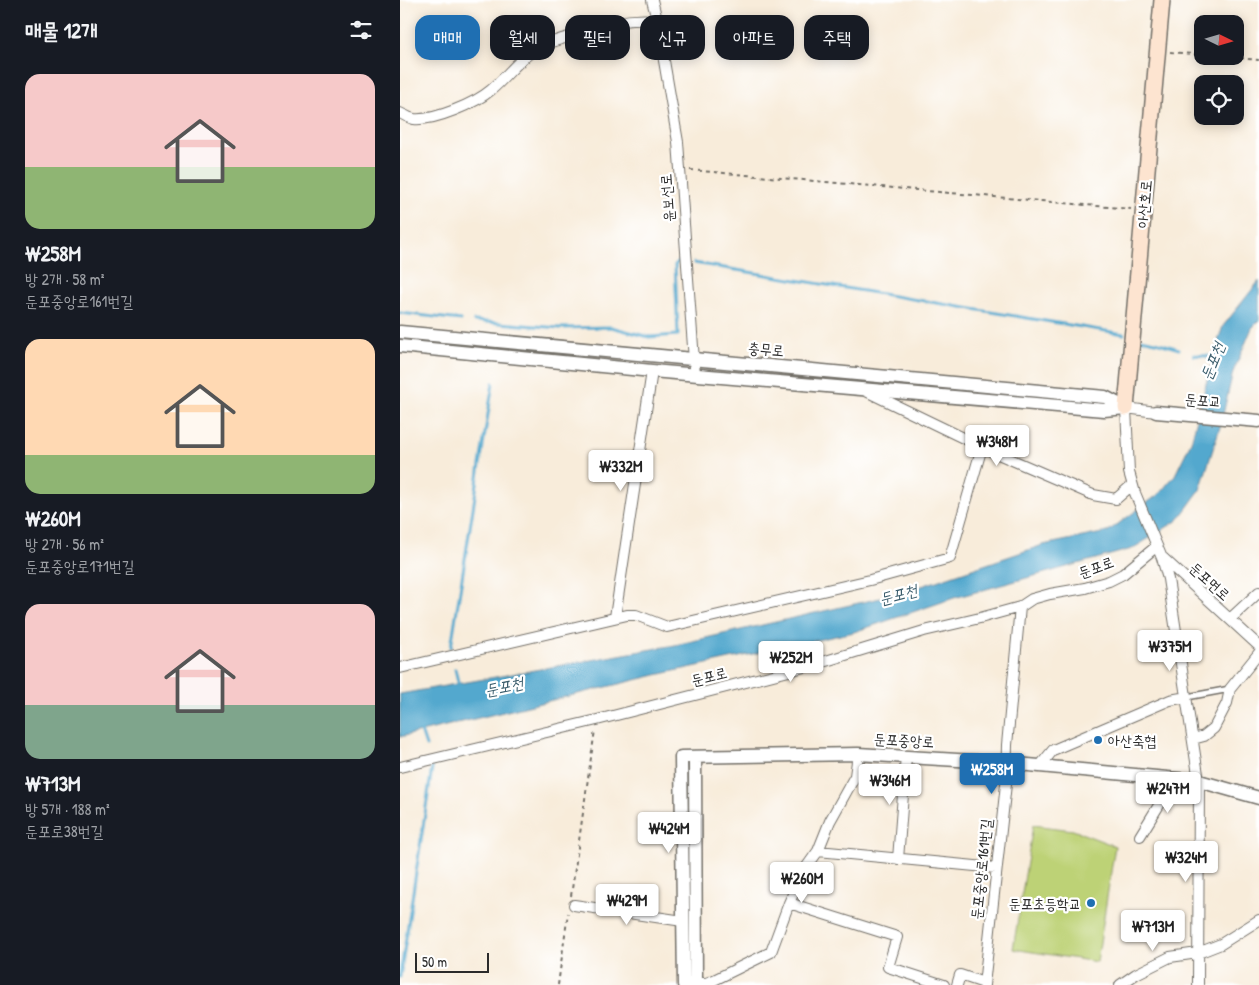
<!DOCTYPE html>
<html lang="ko">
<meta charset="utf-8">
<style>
body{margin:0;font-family:"Patrick Hand","Poor Story",sans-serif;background:#242831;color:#f1f3f6;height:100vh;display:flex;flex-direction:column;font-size:19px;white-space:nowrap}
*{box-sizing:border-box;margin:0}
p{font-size:16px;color:#9ea1a6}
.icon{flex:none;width:28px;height:28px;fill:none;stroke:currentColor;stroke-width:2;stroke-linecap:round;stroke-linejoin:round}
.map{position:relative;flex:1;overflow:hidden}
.panel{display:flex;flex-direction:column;background:#171b24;width:400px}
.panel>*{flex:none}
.banner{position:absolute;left:15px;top:15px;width:475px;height:45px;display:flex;gap:10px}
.needle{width:32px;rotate:95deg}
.tools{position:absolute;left:794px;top:15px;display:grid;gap:10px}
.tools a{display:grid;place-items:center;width:50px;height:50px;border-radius:10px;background:#171b24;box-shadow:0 2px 12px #0003;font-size:25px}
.scale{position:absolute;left:15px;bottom:12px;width:74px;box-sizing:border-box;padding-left:5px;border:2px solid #2b2b2b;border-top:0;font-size:14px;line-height:18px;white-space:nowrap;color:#2b2b2b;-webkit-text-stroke:4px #fff;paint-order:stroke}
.price{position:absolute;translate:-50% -42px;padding:0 11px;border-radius:5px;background:#fff;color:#222;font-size:16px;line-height:32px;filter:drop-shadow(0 1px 2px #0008)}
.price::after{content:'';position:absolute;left:50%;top:30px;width:15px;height:11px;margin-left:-8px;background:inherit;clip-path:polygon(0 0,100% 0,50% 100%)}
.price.current{background:#1f6fb2;color:#fff}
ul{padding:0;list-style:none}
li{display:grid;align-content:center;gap:10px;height:265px;padding:0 25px}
li span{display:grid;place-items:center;height:155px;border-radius:15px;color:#555}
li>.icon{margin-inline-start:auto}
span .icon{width:90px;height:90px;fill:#fffc;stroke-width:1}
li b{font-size:21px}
h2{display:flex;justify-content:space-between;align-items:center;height:60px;padding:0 25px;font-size:21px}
.chip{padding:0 18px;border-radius:15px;background:#171b24;box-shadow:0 2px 12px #0003;font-size:18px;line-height:45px}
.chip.current{background:#1f6fb2;color:#fff}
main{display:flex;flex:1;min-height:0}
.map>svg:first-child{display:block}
.park{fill:#bdd276;stroke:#747e50}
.water{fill:#52a8ce;stroke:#3e6a7c}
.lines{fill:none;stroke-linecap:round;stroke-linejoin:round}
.stream{stroke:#52a8ce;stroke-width:3}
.service-casing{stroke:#736f68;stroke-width:8}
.minor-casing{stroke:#736f68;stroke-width:12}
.tertiary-casing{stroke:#736f68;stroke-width:15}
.secondary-casing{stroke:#736f68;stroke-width:18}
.path{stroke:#736f68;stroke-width:2;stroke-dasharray:4 4;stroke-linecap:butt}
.service{stroke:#fff;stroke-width:5}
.minor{stroke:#fff;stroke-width:10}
.tertiary{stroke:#fff;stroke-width:12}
.secondary{stroke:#fde4d0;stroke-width:15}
.poi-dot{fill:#1f6fb2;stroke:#fff;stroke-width:2}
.labels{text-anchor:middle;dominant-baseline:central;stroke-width:4.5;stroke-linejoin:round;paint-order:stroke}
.street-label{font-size:15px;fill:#2b2b2b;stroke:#fff}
.poi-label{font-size:15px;fill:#2b2b2b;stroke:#fff;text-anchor:start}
.water-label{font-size:16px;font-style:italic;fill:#3b5d6c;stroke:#fff}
</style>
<main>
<section class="panel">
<h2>매물 12개<svg class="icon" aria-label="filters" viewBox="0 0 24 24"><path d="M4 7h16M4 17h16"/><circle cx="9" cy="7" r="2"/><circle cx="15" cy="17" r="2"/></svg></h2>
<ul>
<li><span style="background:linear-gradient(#f6c9c9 60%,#8fb573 0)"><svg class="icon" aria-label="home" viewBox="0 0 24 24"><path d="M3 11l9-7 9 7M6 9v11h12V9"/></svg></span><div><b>₩258M</b><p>방 2개 · 58 m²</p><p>둔포중앙로161번길</p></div></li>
<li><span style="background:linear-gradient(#ffd9b3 75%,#8fb573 0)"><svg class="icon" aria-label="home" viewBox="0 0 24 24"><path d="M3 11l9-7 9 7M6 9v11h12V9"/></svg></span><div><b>₩260M</b><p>방 2개 · 56 m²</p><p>둔포중앙로171번길</p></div></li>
<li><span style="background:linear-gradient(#f6c9c9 65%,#7fa58c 0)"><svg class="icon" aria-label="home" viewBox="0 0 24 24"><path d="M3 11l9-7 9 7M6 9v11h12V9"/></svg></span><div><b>₩713M</b><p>방 5개 · 188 m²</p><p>둔포로38번길</p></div></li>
</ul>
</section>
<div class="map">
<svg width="859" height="985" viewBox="0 0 859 985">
<rect width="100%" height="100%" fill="#fff"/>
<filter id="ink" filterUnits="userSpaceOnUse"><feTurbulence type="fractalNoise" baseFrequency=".02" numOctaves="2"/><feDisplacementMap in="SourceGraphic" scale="10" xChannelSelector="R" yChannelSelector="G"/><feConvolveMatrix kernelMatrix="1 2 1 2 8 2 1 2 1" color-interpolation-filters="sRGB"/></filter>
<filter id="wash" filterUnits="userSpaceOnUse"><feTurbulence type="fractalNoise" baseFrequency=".0096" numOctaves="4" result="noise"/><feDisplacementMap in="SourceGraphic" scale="20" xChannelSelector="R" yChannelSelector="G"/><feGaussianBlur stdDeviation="1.12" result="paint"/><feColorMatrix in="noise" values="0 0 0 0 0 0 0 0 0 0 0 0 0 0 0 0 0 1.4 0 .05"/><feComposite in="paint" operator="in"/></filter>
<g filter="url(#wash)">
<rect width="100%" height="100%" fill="#f8ecda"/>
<path class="park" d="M633,825L673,830L715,846L697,962L613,949Z"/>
<path class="water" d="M859,281V321L852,328L833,372L820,427L800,490L778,520L732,549L554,598L454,632L256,675L0,737V694L275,645L498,594L643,545L707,532L759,494L775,475L791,442L813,357L823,326Z"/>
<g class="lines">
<path class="stream" d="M294,263L724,334
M0,313L61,320
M74,321L160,328L211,327L249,337L278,335L275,265L279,261
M741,339L756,342L779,349
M794,355L816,357
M51,647L93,383
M55,669L59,686
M20,728L26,746
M0,977L32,768"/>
</g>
</g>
<g filter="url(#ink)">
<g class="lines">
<g class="service-casing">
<path id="service" d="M787,697L830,689"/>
</g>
<g class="minor-casing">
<path id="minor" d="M252,0L257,20L278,142L295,374
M0,113C4,115 9,118 14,119C34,121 76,103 91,90C109,75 117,59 140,47C150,42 161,39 172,36C202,25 225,17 257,20
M466,391L582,447L693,495L716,499L732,485
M756,412L726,408L729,472L735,493L762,558L768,579L799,781L798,985
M763,558L859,646
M215,617L252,371
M830,619L859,592
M0,668L227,615H236L267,627L470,580L550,558L582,447
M793,739L804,736L814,728L827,703L830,689L859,653
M640,766L653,750L770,700L787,697
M0,767L197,720L416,664L524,631L580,618L620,607L632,599L650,594L685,588L709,581L723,574L757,546
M740,836L775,779
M418,851L596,868
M498,859L506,756
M389,903L497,937L488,967L544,985
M174,905L283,921
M290,983H306L314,980L371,952L389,903L403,872L418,851L430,821L455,776L458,754
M557,985L560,975L584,983
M584,985L606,784L607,745L620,607
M720,985L736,974L770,957L798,953L821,944L859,920"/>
</g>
<g class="tertiary-casing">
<path id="tertiary" d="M0,332L705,397L726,408
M0,346L252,371L704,410L726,408
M756,412L859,421
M295,757L296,985
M284,985L281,757L458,754L607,763L799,781L859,798"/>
</g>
<g class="secondary-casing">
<path id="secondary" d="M726,408L762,0"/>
</g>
<path class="path" d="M770,52L802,55
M816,56L859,60
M290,170L731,209
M171,896L195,730
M158,985L168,913"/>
<use href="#service" class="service"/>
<use href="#minor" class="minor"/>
<use href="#tertiary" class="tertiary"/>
<use href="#secondary" class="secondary"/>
</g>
</g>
<g class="poi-dot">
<circle cx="698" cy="740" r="5"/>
<circle cx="691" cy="903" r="5"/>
</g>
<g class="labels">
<g class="street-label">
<text transform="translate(267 198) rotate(-94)">윤보선로</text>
<text transform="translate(744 204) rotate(-85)">아산호로</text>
<text transform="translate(366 349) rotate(5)">충무로</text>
<text transform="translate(803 400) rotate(5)">둔포교</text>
<text transform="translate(696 567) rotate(-20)">둔포로</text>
<text transform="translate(810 581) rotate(42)">둔포면로</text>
<text transform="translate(309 676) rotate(-14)">둔포로</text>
<text transform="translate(504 740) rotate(3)">둔포중앙로</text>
<text transform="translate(581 869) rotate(-84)">둔포중앙로161번길</text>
</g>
<g class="poi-label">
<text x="708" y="740">아산축협</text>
<text x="681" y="903" text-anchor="end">둔포초등학교</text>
</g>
<g class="water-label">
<text transform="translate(812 361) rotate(-68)">둔포천</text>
<text transform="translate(498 594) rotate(-15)">둔포천</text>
<text transform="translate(104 686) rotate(-12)">둔포천</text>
</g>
</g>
</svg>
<div class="tools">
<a><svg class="needle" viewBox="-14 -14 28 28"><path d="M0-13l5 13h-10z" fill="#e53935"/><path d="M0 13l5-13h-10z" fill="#9ea1a6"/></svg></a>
<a><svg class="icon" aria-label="locate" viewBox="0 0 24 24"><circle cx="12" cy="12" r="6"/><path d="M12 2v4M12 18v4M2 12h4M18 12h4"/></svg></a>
</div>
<div class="scale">50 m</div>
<b class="price" style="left:597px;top:467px">₩348M</b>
<b class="price" style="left:221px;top:492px">₩332M</b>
<b class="price" style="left:770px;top:672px">₩375M</b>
<b class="price" style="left:391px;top:683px">₩252M</b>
<b class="price current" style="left:592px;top:795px">₩258M</b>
<b class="price" style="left:490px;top:806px">₩346M</b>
<b class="price" style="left:768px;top:814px">₩247M</b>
<b class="price" style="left:269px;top:854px">₩424M</b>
<b class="price" style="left:786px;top:883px">₩324M</b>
<b class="price" style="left:402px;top:904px">₩260M</b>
<b class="price" style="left:227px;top:926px">₩429M</b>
<b class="price" style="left:753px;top:952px">₩713M</b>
<div class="banner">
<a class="chip current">매매</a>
<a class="chip">월세</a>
<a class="chip">필터</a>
<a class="chip">신규</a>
<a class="chip">아파트</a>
<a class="chip">주택</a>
</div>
</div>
</main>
